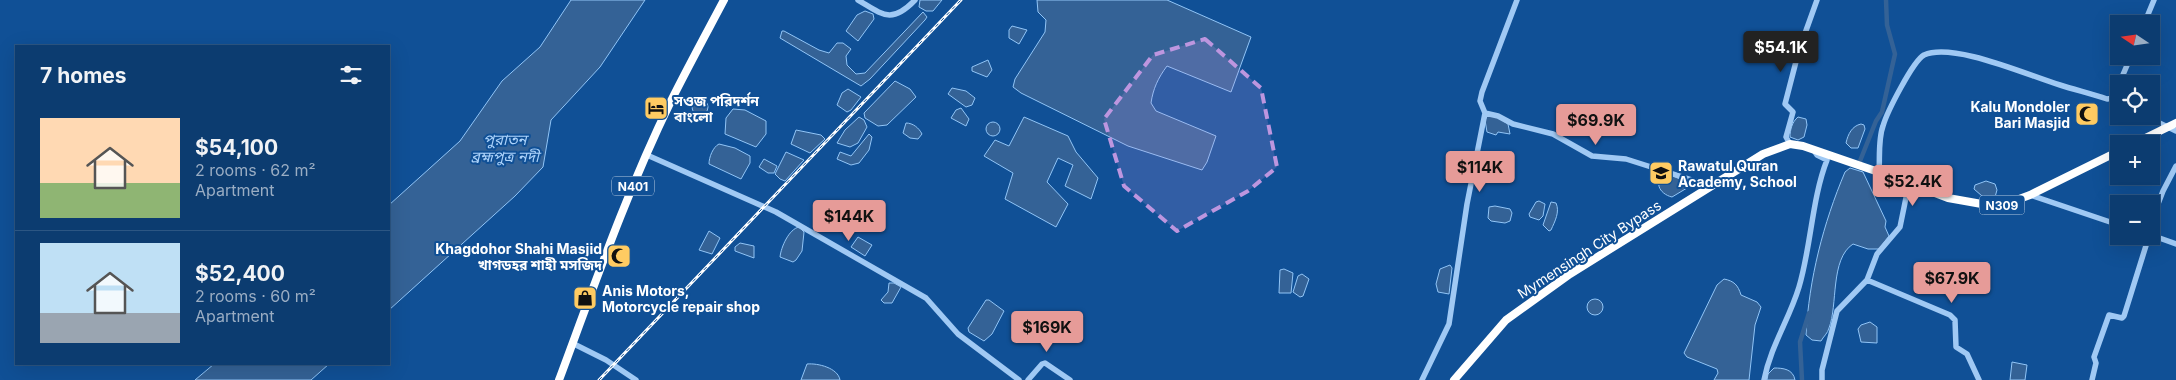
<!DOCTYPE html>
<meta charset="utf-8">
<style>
body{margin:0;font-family:Inter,"Noto Sans Bengali",sans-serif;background:#154375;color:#f1f3f6;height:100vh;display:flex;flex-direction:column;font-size:19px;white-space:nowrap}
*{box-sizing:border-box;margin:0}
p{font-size:16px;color:#9aadc3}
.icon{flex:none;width:28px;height:28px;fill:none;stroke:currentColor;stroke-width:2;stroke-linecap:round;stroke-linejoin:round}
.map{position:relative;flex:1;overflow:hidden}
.panel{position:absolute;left:15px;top:45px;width:375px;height:320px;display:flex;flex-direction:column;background:#0c3c70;border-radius:0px;box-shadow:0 5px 20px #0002,0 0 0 1px #2c5683}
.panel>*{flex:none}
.needle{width:32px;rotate:283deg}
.controls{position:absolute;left:2110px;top:15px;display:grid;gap:10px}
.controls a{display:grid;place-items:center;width:50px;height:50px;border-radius:0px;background:#0c3c70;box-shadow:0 5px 20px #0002,0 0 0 1px #2c5683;font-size:25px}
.price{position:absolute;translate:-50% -42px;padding:0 11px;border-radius:5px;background:#e69b98;color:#111;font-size:16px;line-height:32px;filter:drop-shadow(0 1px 2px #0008)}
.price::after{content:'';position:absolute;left:50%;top:30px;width:15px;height:11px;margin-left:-8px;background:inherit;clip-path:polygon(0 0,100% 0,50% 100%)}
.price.current{background:#222;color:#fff}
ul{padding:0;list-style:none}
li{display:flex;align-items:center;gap:15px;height:125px;padding:0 25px}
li+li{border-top:1px solid #2c5683}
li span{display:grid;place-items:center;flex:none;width:140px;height:100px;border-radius:0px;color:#555}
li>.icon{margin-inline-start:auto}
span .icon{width:60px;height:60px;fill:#fffc;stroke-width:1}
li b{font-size:21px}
h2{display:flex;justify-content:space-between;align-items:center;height:60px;padding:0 25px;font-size:21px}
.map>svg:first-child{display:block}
.water{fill:#346296;stroke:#91c5f7}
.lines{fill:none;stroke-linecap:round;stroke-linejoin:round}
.canal{stroke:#346296;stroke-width:4.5}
.minor{stroke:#a0c9f4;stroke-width:5.5}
.highway{stroke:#fff;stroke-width:8}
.rail-casing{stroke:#fff;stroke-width:3}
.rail{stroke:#105096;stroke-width:1;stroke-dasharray:4;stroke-linecap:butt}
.marked{fill:#bd96df;fill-opacity:0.2;stroke:#bd96df;stroke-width:4;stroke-dasharray:10 6;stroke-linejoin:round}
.labels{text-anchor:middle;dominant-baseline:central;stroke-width:4;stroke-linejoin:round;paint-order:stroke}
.shield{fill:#105096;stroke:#b7cae0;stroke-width:1}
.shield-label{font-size:12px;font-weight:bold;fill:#fff}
.poi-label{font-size:14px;font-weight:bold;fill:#fff;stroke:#105096;text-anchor:start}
.street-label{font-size:14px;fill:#fff;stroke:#105096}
.water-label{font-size:15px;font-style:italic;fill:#acd3fb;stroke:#105096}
</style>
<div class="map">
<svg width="2176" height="380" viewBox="0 0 2176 380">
<rect width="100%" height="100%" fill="#105096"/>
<path class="water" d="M571,0H645L600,67L551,120L543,167L515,196L389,310V205L460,141L502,81L540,47Z
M920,0H942L933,11H926L919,7Z
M1037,0H1167L1251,37L1231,92L1167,66C1158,78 1153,89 1151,103L1156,111L1216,136L1207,162L1202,170L1128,146L1021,93L1013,87L1015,79L1045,32L1046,20L1038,12Z
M865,11L873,14L874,19L858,41L846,31L857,15Z
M923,12L927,17L925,20L870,79L861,86L780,38L782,31H784L819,50L829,53L837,43H843L851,49L846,56L847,65L856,74L865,73Z
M1012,26L1027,30L1019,44L1009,38V30Z
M988,60L992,70L987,77L972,71V67Z
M895,81L910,89L916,97L887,125L878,126L865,118L864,113Z
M952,88L966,91L975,98L972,105L966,107L948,94Z
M848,89L861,97L851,110L847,112L837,105L842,93Z
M692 107a8 8 0 1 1 16 0a8 8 0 1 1-16 0Z
M961,108L969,119L966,126L951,118L956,110Z
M733,109L745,110L766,121V134L756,147L725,134L726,118Z
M1492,114L1508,124L1510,134L1498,132L1496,135L1487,132L1485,120L1488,115Z
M859,117L864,120L867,127L858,143L850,147L837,143L845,130Z
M1024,117L1068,136L1076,152L1098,178L1091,199L1065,186L1073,165L1058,158L1047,182L1068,204L1056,227L1005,199L1013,173L984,156L995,140L1009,146Z
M1798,117L1806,119L1807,125L1804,137L1798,140L1790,137C1790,130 1792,122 1798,117Z
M986 129a7 7 0 1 1 14 0a7 7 0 1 1-14 0Z
M906,123C913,123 919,128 922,134L918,139L910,138L903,133Z
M1861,124L1864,125L1865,129L1858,148H1851L1846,143C1848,134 1852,126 1861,124Z
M796,130L821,135L825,139L810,153L791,144Z
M869,134L872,137L869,150L859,163L851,165L837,159L840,152L851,156Z
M719,144L735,148L750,156V163L741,179L709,164C709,157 713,147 719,144Z
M786,152L804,160L785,181L780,179L775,174Z
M764,159L777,166L774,173H768L759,167Z
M1850,168L1863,172L1886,221L1885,227L1889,236L1879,249H1868L1853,244C1830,259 1838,305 1829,328C1828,333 1823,337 1821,341L1812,340L1806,335C1809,279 1823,224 1845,172Z
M1668,174L1687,182L1690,184L1687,188L1672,197C1659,194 1652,180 1668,174Z
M1986,181L1995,184L1997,190L1995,197L1982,196L1974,189L1975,185Z
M1539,201L1545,204L1543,216L1539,220L1530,217L1529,214L1536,202Z
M1551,202L1556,203C1560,212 1555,221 1551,230L1549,231L1543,225Z
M1495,206L1510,209L1512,213L1510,221L1505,223L1491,221L1488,218L1489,207Z
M799,227L804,232L802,251L796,260L793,262L780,257C781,247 789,229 799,227Z
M709,231L720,238L712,254L699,250Z
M858,237L872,245L865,256L851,247Z
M740,243L754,246V258L735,251V247Z
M1450,265L1452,268L1449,294L1438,292L1436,284L1440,269Z
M1284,269L1293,273L1291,293H1279L1280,270Z
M1302,274L1309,279L1303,296L1300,297L1293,292L1298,276Z
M1724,279C1734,281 1738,285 1741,295L1757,302L1761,307L1755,325L1749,380H1714L1718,373L1717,369L1687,357L1684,353L1717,285Z
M889,283H894L901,287L892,303H884L881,300L888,292Z
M1587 307a8 8 0 1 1 16 0a8 8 0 1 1-16 0Z
M986,300H989L1004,311L992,334L984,341L969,332L968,328Z
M1870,322L1877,327V343L1861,342L1858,329L1861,325Z
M2012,362L2027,365L2025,380H2010Z
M214,364H329L311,380H195Z
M807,364C818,363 838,368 840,380H801Z
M1774,368C1783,368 1793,369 1795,380H1767L1768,374Z"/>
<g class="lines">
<path class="canal" d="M1858,166L1876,121L1882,112L1895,54L1887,25L1886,0
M1802,380L1800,342L1809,313"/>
<path class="minor" d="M858,0C882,14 891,25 915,0
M2144,24L2154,0
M2119,84L2131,56
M2119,84L2113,95L2119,103
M1485,113L1498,116L1513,124L1553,134L1592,156L1626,159L1711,186
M2145,116L2176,131
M1790,144L1786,137L1793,112L1785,104L1799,50L1817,0
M647,155L776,212L926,298L958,334L1019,380
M1879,172C1880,158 1878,139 1883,126C1887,112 1913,61 1924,55C1954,42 2029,76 2060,85C2076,90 2092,94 2107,99L2114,98
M2030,195L2119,225
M2151,222L2163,191L2176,166
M2151,235L2176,244
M1867,280L1950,315L1955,320L1956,347L1967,354L1979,380
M572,343L606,360L636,380
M1028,380L1042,364L1045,363L1070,380
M1422,380L1449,324L1467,204L1485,113L1480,101L1482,92L1517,0
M1764,380C1771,345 1789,320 1799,287C1811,247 1812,198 1827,160L1817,155L1813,149
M1822,380V370L1837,311L1867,280L1877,254L1900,227L1909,183
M2092,380L2096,363L2094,357L2109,315L2122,318L2124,316L2149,236"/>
<path class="highway" d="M2133,144L2176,123
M559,380C594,286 627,191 671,101C688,67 706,34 724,0
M1454,380L1506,320L1570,274L1763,154L1790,144L1803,146L1893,177L1948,198L1993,206L2003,205L2030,195L2119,151"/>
<g class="rail-casing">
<path id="rail" d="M599,380L961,0"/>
</g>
<use href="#rail" class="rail"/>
</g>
<path class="marked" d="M1205,39L1261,88L1277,167L1248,191L1177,231L1124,186L1104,119L1153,55Z"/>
<defs>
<g id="hotel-square" transform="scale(1.25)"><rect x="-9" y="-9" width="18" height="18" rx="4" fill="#ffcb62" stroke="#105096"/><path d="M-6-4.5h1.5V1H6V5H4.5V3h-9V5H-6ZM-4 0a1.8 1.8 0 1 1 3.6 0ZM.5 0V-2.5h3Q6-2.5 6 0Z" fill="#111"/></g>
<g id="mosque-square" transform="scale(1.25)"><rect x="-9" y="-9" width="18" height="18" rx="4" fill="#ffcb62" stroke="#105096"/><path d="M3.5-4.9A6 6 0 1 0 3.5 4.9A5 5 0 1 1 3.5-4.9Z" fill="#111"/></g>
<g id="school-square" transform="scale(1.25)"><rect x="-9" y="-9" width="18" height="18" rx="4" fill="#ffcb62" stroke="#105096"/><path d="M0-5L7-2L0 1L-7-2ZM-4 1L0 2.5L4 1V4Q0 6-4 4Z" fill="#111"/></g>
<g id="shop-square" transform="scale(1.25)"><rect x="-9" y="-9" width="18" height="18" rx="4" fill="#ffcb62" stroke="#105096"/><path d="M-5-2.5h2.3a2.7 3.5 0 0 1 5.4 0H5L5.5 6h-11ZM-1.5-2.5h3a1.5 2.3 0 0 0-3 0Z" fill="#111"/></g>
</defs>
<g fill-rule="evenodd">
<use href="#hotel-square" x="656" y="108"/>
<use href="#mosque-square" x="2087" y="114"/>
<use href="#school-square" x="1661" y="173"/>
<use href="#mosque-square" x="619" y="256"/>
<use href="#shop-square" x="585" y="298"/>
</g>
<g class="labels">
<g class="shield">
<rect x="612" y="176.5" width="42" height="19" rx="4"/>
<rect x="1979.5" y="195.5" width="45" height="19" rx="4"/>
</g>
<g class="shield-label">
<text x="633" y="186">N401</text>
<text x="2002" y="205">N309</text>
</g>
<g class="poi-label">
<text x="674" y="100">সওজ পরিদর্শন<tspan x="674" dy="16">বাংলো</tspan></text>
<text x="2070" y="106" text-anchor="end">Kalu Mondoler<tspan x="2070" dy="16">Bari Masjid</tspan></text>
<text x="1678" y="165">Rawatul Quran<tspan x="1678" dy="16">Academy, School</tspan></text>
<text x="602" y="248" text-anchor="end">Khagdohor Shahi Masjid<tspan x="602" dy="16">খাগডহর শাহী মসজিদ</tspan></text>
<text x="602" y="290">Anis Motors,<tspan x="602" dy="16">Motorcycle repair shop</tspan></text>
</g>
<g class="street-label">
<text transform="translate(1589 249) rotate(-33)">Mymensingh City Bypass</text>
</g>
<g class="water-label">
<text x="505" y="139">পুরাতন<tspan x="505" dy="17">ব্রহ্মপুত্র নদী</tspan></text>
</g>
</g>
</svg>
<div class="controls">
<a><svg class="needle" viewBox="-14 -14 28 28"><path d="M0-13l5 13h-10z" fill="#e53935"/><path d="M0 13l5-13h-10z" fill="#9aadc3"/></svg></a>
<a><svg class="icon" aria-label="locate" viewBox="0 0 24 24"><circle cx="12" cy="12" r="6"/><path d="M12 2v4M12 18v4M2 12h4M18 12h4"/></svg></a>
<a>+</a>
<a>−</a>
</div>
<b class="price current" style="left:1781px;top:73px">$54.1K</b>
<b class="price" style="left:1596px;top:146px">$69.9K</b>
<b class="price" style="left:1480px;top:193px">$114K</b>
<b class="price" style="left:1913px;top:207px">$52.4K</b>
<b class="price" style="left:849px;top:242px">$144K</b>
<b class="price" style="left:1952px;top:304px">$67.9K</b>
<b class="price" style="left:1047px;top:353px">$169K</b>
<section class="panel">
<h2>7 homes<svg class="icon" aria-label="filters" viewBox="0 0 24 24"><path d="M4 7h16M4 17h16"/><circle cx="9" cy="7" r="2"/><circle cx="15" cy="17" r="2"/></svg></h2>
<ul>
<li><span style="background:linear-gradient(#ffd9b3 65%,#8fb573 0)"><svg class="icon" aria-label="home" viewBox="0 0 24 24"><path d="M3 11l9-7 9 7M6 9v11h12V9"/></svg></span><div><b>$54,100</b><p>2 rooms · 62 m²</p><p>Apartment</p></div></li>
<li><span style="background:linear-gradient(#bfe0f5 70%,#9aa5b1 0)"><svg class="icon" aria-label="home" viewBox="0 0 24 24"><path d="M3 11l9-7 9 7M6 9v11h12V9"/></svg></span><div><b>$52,400</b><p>2 rooms · 60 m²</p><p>Apartment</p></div></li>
</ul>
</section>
</div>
